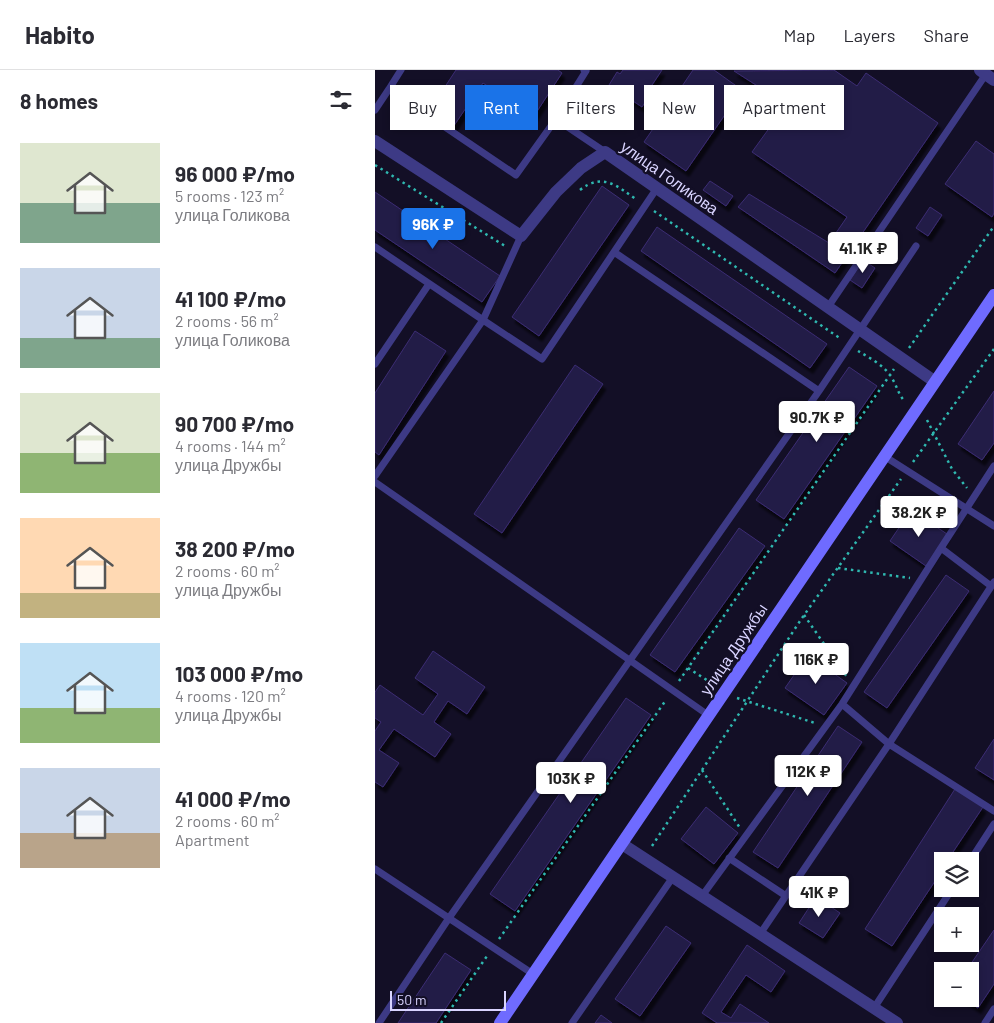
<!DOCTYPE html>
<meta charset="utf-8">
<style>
body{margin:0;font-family:Barlow,sans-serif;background:#f7f7f7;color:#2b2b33;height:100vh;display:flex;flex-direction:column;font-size:19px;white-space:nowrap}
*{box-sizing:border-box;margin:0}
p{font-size:16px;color:#7c7c81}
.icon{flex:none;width:28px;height:28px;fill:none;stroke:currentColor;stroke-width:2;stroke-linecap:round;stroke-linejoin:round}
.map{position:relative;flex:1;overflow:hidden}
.drawer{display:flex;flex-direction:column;background:#fff;width:375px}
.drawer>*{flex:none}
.top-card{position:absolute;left:15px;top:15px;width:475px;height:45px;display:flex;gap:10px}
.buttons{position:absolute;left:559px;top:782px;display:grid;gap:10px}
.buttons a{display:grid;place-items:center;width:45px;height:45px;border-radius:0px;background:#fff;box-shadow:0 2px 8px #0003;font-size:25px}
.scale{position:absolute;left:15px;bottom:12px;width:116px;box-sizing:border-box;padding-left:5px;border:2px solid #d9d4ff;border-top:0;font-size:14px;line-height:18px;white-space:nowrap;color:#d9d4ff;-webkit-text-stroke:4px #130f26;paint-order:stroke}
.price{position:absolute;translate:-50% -42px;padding:0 11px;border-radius:5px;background:#fff;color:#222;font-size:16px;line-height:32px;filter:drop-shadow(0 1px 2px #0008)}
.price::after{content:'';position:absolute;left:50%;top:30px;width:15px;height:11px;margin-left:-8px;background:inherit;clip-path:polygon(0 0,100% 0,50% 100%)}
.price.current{background:#1a73e8;color:#fff}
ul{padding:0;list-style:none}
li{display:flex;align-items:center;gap:15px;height:125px;padding:0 20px}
li span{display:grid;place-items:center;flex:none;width:140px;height:100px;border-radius:0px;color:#555}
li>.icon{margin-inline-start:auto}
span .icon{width:60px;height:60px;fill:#fffc;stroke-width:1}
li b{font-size:21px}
h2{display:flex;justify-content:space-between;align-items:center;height:60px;padding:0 20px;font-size:21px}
.tag{padding:0 18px;border-radius:0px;background:#fff;box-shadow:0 2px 8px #0003;font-size:18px;line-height:45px}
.tag.current{background:#1a73e8;color:#fff}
header{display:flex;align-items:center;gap:30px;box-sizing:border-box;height:70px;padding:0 25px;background:#fff;border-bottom:1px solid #e1e1e2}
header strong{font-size:24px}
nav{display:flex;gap:28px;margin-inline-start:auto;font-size:18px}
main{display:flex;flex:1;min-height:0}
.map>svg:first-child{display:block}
.building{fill:#241b47;stroke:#3b2d73;filter:url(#shadow)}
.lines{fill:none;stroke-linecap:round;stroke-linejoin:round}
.path{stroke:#2fb8b0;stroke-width:2.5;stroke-dasharray:2.5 4;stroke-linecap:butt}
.service{stroke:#3d3a85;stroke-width:7}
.minor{stroke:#3d3a85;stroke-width:12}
.secondary{stroke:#6f6bff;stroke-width:12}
.labels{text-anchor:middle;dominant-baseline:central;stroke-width:4.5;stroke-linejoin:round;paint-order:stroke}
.street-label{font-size:16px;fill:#d9d4ff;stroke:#130f26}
</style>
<header>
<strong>Habito</strong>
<nav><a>Map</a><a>Layers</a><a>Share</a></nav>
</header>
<main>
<section class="drawer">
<h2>8 homes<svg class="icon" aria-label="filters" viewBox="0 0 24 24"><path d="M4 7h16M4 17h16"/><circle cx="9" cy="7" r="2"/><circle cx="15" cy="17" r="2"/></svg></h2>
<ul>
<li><span style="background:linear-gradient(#dfe7d0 60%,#7fa58c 0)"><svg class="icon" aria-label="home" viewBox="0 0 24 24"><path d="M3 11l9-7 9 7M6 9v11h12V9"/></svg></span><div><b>96 000 ₽/mo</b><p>5 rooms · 123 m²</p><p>улица Голикова</p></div></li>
<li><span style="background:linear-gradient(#c9d6e8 70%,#7fa58c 0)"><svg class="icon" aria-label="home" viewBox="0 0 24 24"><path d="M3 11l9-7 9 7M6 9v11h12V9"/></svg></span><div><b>41 100 ₽/mo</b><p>2 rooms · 56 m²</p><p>улица Голикова</p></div></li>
<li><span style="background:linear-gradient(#dfe7d0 60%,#8fb573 0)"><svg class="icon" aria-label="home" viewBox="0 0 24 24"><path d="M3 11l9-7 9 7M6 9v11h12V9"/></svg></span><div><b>90 700 ₽/mo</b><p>4 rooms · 144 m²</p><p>улица Дружбы</p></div></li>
<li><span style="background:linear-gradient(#ffd9b3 75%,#c2b280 0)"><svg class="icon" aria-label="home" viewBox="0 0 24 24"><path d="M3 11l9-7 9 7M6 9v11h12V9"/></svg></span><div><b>38 200 ₽/mo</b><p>2 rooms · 60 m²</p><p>улица Дружбы</p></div></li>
<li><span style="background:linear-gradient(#bfe0f5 65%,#8fb573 0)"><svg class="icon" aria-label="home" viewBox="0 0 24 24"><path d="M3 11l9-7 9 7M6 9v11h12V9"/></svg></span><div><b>103 000 ₽/mo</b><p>4 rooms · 120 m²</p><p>улица Дружбы</p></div></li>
<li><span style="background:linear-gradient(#c9d6e8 65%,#b9a48a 0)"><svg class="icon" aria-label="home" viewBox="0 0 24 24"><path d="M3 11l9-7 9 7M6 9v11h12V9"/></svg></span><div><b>41 000 ₽/mo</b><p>2 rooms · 60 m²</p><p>Apartment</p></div></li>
</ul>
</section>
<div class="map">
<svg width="619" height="953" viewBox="0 0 619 953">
<defs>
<filter id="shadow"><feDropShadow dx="3" dy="5.5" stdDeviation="1" flood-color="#0009"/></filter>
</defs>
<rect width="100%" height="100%" fill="#130f26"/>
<path class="building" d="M81,0H183L187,3L159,46L108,13L78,57L54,41Z
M248,0H287L273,21L276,23L267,37L234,15L242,2L245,4Z
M318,0H339L367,20L311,101L269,72Z
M459,0L482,16L491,3L563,53L460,203L363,137L374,124L454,173L472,147L377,82L403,46L421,57L428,45L359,1Z
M601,71L619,84V143L617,147L570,114Z
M335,111L358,126L351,136L328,120Z
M227,116L254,135L164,266L137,247Z
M0,122L125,206L107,232L0,160Z
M555,137L567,145L553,166L541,158Z
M282,157L452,274L435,298L266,181Z
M488,190L500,198L487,218L475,210Z
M40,261L71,281L4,385L0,382V323Z
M200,295L228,314L127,463L99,444Z
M474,297L502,316L409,449L381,430Z
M619,321V373L607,390L583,374Z
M536,440L572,464L551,496L515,471Z
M364,458L390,476L300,602L275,585Z
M571,505L594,521L512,638L489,622Z
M58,581L110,617L92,644L73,631L59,652L76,664L60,687L19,659L4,680L24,693L8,717L0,712V661L6,652L0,648V622L5,615L48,645L63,624L40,608Z
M433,585L472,613L449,645L410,618Z
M251,628L276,645L140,841L115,824Z
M463,656L487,672L403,798L378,782Z
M619,669V710L600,698Z
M580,719L608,737L572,791H568V799L517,876L490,859Z
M331,737L363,763L339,794L306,769Z
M441,827L465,843L448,868L424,853Z
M291,856L316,873L265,946L240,929Z
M619,860V914L603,938L589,929H595V901H591Z
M372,875L410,901L396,922L371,905L346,942L356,948L365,934L394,953H342L327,943Z
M70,883L96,900L61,953H23Z
M226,945L237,953H220Z"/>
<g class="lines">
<path class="path" d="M0,95L130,176
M205,120C228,102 242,116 262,130
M279,141L466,269
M534,278L619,156
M483,281C495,288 510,296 517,308C522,317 524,325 530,332
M552,350L577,399L592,418
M538,392L619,279
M463,498L535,508
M429,545L472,607
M313,598L338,614
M304,611L519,299
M362,628L440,653
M327,700L365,758
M277,776L427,548L526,409
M124,869L291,630
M66,953L112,886"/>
<path class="service" d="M14,19L26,0
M0,40L14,19L141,105L181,49L230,82
M181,49L211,1L209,0
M282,118L239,182L444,321L541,176
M0,177L108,250L146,166
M453,237L611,4
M0,294L54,214
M509,386L619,456
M0,406L108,250L167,289L239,182
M0,412L333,645
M616,516L566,478L619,396
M467,634L514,674L619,741
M354,788L411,826
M595,791L619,754
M0,799L158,904
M327,826L467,634L566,478
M385,864L514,674L619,512
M499,938L577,819
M4,953L74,848L444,321
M197,953L298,807
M610,953L619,939"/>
<path class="minor" d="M605,0L619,10
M0,71L146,166L181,122L206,98L230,82L559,311
M247,774L522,953"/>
<path class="secondary" d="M125,953L619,225"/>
</g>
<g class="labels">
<g class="street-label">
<text transform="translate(295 107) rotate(35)">улица Голикова</text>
<text transform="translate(358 579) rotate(-56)">улица Дружбы</text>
</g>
</g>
</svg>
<div class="buttons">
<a><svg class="icon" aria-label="layers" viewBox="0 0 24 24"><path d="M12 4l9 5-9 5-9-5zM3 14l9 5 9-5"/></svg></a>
<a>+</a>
<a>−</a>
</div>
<div class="scale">50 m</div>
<b class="price current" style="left:58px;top:180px">96K ₽</b>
<b class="price" style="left:488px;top:204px">41.1K ₽</b>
<b class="price" style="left:442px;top:373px">90.7K ₽</b>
<b class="price" style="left:544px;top:468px">38.2K ₽</b>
<b class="price" style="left:441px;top:615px">116K ₽</b>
<b class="price" style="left:433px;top:727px">112K ₽</b>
<b class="price" style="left:196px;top:734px">103K ₽</b>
<b class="price" style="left:444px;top:848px">41K ₽</b>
<div class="top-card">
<a class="tag">Buy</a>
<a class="tag current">Rent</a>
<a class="tag">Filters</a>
<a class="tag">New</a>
<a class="tag">Apartment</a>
</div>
</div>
</main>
